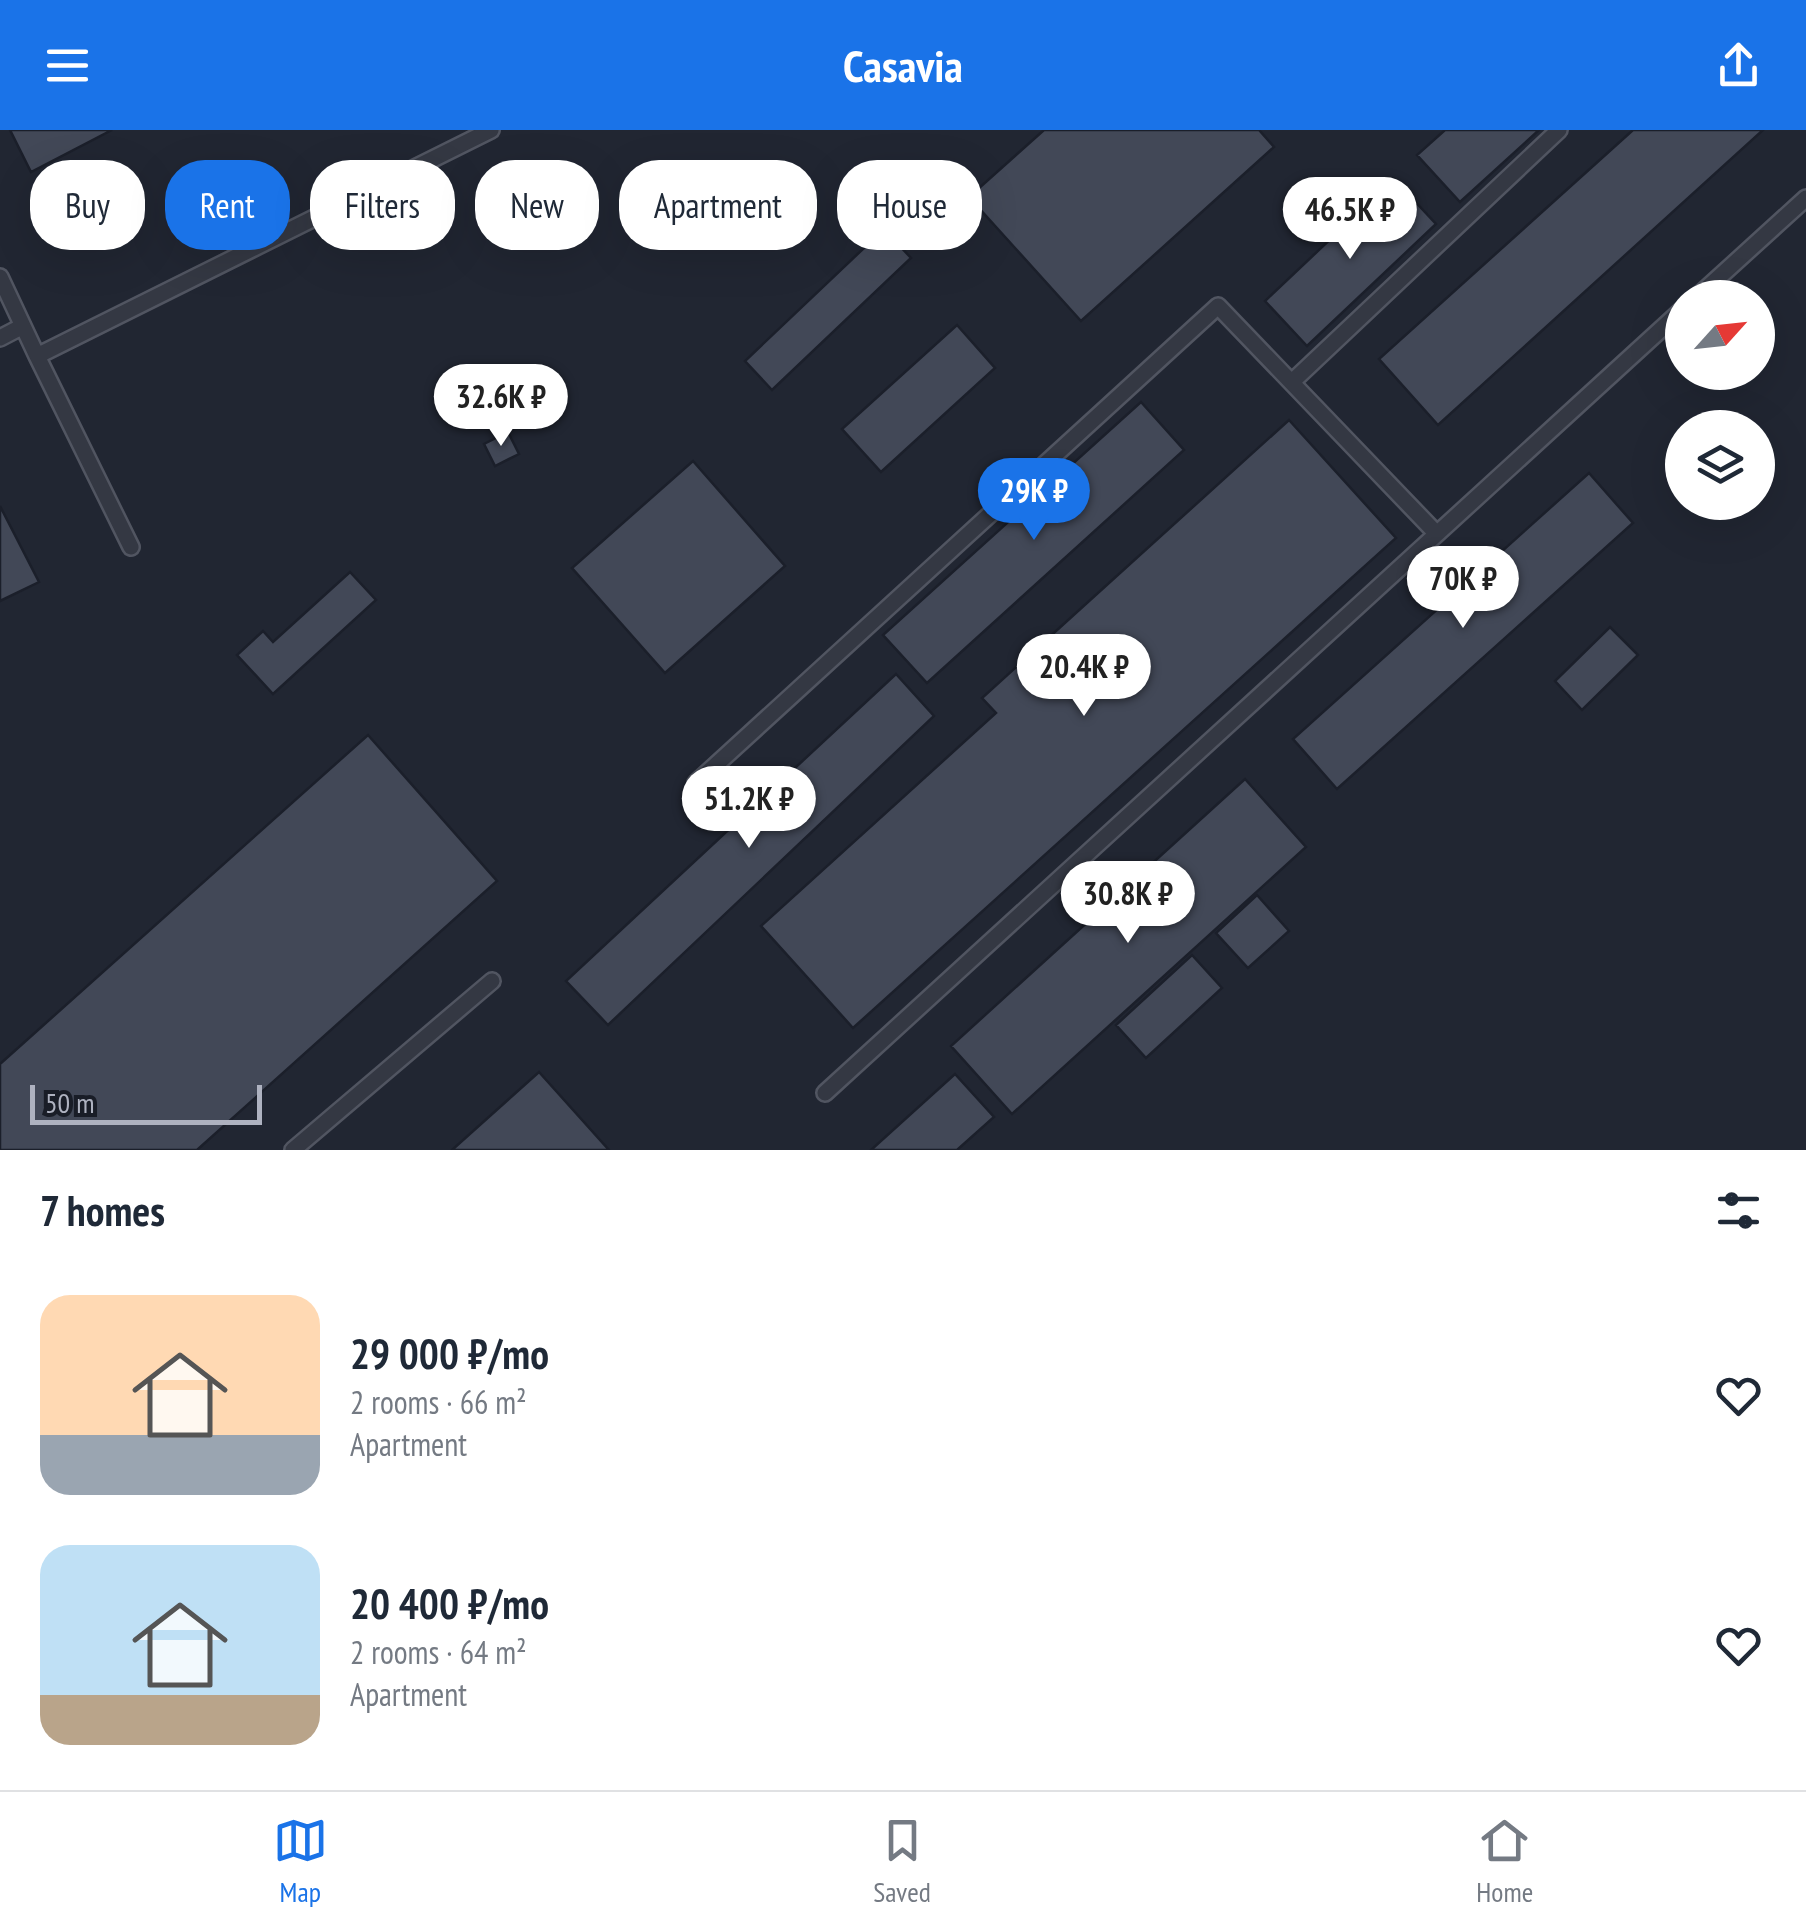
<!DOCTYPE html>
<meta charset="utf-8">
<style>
body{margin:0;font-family:"PT Sans Narrow",sans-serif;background:#f6f6f7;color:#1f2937;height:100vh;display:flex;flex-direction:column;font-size:38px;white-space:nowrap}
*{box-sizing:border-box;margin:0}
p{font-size:32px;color:#747a83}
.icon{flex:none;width:55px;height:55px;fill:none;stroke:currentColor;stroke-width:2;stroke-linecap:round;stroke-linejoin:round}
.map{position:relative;height:1020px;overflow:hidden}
.details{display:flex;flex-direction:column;background:#fff;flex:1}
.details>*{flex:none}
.guide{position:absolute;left:30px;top:30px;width:1000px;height:90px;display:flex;gap:20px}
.needle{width:65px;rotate:63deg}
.controls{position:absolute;left:1665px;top:150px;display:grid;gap:20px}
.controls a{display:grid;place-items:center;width:110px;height:110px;border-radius:50%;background:#fff;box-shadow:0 10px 40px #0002;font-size:50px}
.scale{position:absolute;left:30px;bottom:25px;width:232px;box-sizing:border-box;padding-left:10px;border:5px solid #aeb2c0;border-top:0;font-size:28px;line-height:35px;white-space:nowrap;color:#aeb2c0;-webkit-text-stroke:8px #191d27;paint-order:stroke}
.price{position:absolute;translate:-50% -85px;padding:0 22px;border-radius:35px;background:#fff;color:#222;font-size:32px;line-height:65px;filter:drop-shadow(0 2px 5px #0008)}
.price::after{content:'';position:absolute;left:50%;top:60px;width:30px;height:22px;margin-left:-15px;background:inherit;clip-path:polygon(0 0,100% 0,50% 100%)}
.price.active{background:#1a73e8;color:#fff}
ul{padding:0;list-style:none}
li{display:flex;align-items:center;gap:30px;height:250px;padding:0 40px}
li span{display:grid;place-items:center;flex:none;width:280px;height:200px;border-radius:30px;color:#555}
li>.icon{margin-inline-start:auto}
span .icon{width:120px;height:120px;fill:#fffc;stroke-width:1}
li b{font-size:42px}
h2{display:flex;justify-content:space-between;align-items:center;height:120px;padding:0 40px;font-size:42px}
.pill{padding:0 35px;border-radius:40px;background:#fff;box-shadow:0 10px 40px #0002;font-size:35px;line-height:90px}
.pill.active{background:#1a73e8;color:#fff}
header{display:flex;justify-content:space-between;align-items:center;height:130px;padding:0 40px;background:#1a73e8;color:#fff;font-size:45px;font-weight:700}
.menu{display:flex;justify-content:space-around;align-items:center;height:140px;border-top:2px solid #e0e1e3;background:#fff;font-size:28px;color:#747a83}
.menu a{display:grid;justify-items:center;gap:5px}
.menu .active{color:#1a73e8}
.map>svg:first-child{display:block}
.building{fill:#424857;stroke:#1b1f2a;stroke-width:2.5}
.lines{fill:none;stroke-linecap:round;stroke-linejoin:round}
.service-casing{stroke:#515561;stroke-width:20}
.service{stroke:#343843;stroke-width:15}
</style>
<header><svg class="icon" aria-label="menu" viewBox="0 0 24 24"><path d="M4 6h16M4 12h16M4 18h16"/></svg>Casavia<svg class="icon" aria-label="share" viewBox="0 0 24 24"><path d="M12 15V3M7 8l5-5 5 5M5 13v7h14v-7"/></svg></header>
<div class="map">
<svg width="1806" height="1020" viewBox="0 0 1806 1020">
<rect width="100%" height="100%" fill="#212632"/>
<path class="building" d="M10,0H112L31,42Z
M1044,0H1259L1274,17L1081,191L969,67Z
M1445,0H1539L1460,72L1417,25Z
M1633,0H1763L1438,295L1379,229Z
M1394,49L1436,94L1307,216L1265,171Z
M884,99L911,128L772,260L745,231Z
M957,195L995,238L881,342L842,299Z
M1141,272L1184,320L927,553L883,505Z
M1289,290L1396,408L853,898L761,796L996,583L982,568Z
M508,302L519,324L495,336L484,314Z
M693,331L785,436L665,543L572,438Z
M1589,343L1633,393L1337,659L1293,609Z
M0,376L39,452L0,471Z
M350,442L376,470L273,564L237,525L263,501L273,512Z
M1610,497L1638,525L1582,580L1555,551Z
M896,544L934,586L608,895L566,851Z
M368,605L497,751L197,1020H0V934Z
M1245,649L1306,717L1012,984L951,916Z
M1257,765L1289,801L1248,838L1216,803Z
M1192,825L1222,858L1146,928L1116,895Z
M539,942L609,1020H452Z
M955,944L994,987L957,1020H871Z"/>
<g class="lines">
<g class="service-casing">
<path id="service" d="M0,147L37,226L491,0
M1696,168L1806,68
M0,208L23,196
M37,226L131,417
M1293,251L1559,0
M696,653L1218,176L1436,403
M825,963L1682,180
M293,1020L492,851"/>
</g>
<use href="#service" class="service"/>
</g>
</svg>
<div class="controls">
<a><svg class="needle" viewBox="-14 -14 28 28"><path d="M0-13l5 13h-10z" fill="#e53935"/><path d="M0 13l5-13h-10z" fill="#747a83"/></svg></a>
<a><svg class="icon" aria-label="layers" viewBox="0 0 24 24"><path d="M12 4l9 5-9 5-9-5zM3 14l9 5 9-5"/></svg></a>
</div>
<div class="scale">50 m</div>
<b class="price" style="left:1350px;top:132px">46.5K ₽</b>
<b class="price" style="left:501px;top:319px">32.6K ₽</b>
<b class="price active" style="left:1034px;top:413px">29K ₽</b>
<b class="price" style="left:1463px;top:501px">70K ₽</b>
<b class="price" style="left:1084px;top:589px">20.4K ₽</b>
<b class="price" style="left:749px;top:721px">51.2K ₽</b>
<b class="price" style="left:1128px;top:816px">30.8K ₽</b>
<div class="guide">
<a class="pill">Buy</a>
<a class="pill active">Rent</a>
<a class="pill">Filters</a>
<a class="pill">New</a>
<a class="pill">Apartment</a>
<a class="pill">House</a>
</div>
</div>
<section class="details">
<h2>7 homes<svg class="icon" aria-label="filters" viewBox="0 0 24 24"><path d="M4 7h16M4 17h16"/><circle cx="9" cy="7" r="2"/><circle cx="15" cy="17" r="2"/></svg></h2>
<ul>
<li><span style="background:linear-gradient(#ffd9b3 70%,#9aa5b1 0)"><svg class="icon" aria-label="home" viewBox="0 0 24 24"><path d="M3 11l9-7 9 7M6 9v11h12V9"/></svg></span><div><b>29 000 ₽/mo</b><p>2 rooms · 66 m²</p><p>Apartment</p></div><svg class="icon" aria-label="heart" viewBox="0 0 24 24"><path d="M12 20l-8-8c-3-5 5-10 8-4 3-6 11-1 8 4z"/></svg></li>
<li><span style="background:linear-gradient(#bfe0f5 75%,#b9a48a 0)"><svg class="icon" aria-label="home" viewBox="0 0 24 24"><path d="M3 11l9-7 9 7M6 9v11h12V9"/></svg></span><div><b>20 400 ₽/mo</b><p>2 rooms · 64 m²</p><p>Apartment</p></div><svg class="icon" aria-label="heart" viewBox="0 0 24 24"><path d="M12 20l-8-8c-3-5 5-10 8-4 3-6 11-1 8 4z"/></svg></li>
</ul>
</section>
<nav class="menu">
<a class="active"><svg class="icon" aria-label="map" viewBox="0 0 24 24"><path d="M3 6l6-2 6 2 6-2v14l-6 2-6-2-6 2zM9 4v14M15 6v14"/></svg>Map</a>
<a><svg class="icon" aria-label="saved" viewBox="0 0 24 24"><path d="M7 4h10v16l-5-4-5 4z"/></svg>Saved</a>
<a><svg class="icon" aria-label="home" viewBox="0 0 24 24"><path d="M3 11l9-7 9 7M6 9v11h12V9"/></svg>Home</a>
</nav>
